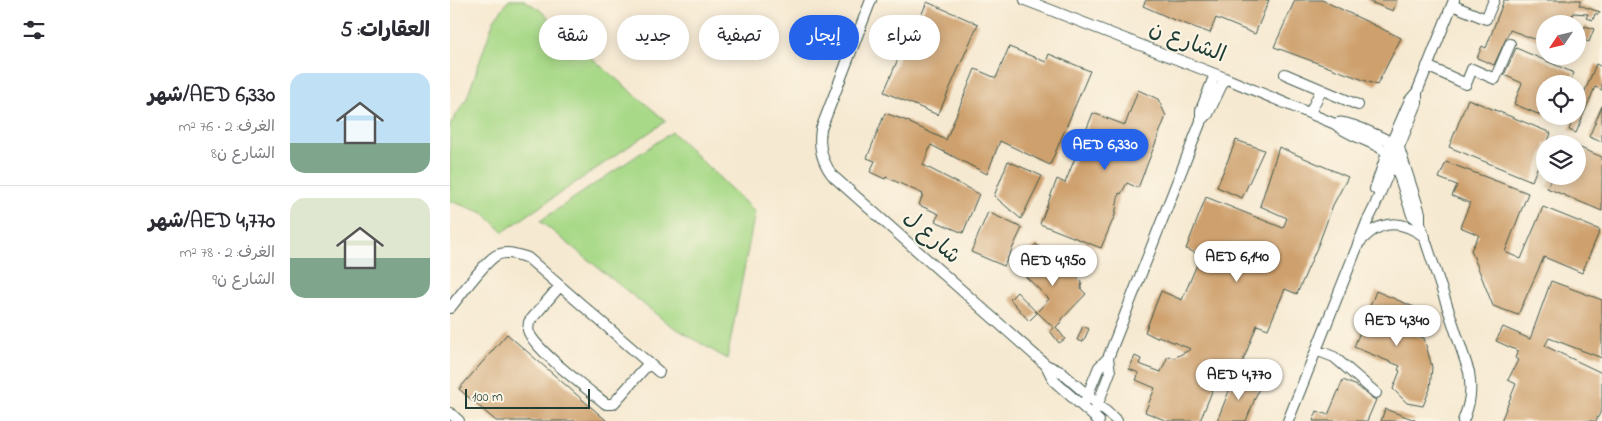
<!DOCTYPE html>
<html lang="ar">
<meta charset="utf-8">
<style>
body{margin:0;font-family:"Indie Flower","Playpen Sans Arabic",sans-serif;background:#f7f7f7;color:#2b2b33;direction:rtl;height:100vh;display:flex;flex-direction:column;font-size:19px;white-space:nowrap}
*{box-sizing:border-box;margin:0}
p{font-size:16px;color:#7c7c81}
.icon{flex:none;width:28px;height:28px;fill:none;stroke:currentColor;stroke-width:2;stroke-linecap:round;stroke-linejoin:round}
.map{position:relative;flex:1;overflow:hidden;direction:ltr}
.details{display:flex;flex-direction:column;background:#fff;width:450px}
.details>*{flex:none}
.banner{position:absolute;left:15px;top:15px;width:475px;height:45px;direction:rtl;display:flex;gap:10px}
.needle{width:32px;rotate:235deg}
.controls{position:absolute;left:1086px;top:15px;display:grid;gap:10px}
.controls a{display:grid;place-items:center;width:50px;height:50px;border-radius:50%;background:#fff;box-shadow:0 2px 12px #0003;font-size:25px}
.scale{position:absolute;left:15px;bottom:12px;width:125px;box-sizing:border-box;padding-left:5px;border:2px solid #1f3d34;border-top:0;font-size:14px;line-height:18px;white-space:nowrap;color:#1f3d34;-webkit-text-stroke:4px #fcf5e5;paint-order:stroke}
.price{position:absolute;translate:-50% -42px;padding:0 11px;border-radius:18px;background:#fff;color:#222;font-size:16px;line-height:32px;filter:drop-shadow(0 1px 2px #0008)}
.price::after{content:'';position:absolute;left:50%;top:30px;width:15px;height:11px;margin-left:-8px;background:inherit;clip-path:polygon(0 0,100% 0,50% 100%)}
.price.current{background:#2563eb;color:#fff}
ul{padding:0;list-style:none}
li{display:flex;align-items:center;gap:15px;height:125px;padding:0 20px}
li+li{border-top:1px solid #e1e1e2}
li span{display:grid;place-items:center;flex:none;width:140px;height:100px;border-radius:15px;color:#555}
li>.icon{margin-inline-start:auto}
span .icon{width:60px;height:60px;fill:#fffc;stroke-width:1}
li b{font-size:21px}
h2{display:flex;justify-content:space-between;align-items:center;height:60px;padding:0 20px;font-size:21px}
.pill{padding:0 18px;border-radius:22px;background:#fff;box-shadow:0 2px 12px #0003;font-size:18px;line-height:45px}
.pill.current{background:#2563eb;color:#fff}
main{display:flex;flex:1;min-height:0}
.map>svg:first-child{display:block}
.green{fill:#a8d988;stroke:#648b5e}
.building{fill:#cea06d}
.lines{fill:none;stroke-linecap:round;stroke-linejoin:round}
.minor-casing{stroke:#3f574c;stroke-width:12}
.minor{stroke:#fff;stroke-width:10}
.labels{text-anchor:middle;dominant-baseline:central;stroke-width:4;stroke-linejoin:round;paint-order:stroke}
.street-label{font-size:22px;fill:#1f3d34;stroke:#fcf5e5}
</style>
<main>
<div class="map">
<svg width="1152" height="421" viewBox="0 0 1152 421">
<rect width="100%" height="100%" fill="#fcf5e5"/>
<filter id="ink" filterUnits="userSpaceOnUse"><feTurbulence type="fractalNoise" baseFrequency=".02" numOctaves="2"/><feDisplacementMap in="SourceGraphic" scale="10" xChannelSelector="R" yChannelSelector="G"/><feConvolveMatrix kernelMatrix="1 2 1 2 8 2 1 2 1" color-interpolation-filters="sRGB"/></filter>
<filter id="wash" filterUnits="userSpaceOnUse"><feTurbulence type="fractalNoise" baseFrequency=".0096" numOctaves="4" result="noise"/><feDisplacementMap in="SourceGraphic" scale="20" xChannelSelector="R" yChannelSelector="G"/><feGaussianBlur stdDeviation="1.12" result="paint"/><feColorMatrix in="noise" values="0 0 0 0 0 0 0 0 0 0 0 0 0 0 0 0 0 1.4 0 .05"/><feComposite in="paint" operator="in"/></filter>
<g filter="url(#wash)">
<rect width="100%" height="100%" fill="#f6e9d1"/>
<path class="green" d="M59,0H74L90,10L138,55L216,121L53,232L34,213L0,201V125L17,98L44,20Z
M222,132L305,212L277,359L217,323L90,221Z"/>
<g id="blocks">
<path class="building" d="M696,0H819L805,34L766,18L760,33L722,19L693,6Z
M845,0H872L951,38L927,85L824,47Z
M915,0H947L943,11Z
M1054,0H1131L1129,5L1150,12L1149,14H1145L1143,20L1136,18L1138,14L1123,13L1119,24H1095V43L1060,30L1044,65L1027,58L1032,46L1036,48Z
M477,2L528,24L488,115L434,92L456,40L442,35L448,20L466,27Z
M1135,26L1144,29L1139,42L1130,39Z
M559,47L596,62L599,54L640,71L600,165L550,141L537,174L481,145L473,165L529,194L513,233L485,221L489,214L469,205L473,194L436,177L435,179L420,172L425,161L417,158L435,113L460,122V123L496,140L525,69L546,78Z
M1066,48L1124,73L1119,84H1095V117L1064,104L1072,83L1054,75Z
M1146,64L1152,67V90L1145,87L1126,133L1119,130L1124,116H1128V108Z
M688,90L708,99L716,116L688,188L677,183L671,194L669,193L665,215L651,248L590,224L607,179L615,183L643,113L675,125Z
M1018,99L1101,133L1097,144H1095V148L1082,181L999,147Z
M1152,106V142L1139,137Z
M786,140L814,150L792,198L767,187Z
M829,147L898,177L883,205L869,243L847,294L835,289L818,329L807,325L790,368L774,362L750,421H717L695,412L705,388L686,380L689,373L679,369L685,356L691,359L689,364L711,372L718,356L724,358L741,349L708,336L707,338L695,332L711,291L732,300L751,255L736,249L756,197L833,228L837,218L810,206Z
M1128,147L1152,157V211L1097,188L1102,176H1128Z
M558,161L592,176L571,219L544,196Z
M996,162L1078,193L1055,252L1071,259L1093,207L1150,230L1132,273L1094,257L1068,315L1043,306L1021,250L1029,235L1010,227L1020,203L1002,196L1007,185L989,178Z
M538,212L572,228L554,266L521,252Z
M586,244L599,256L601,253L632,282L631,289L636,294L611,320L612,321L606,327L615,339L609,343L600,331L604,328L587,312L599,299L571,272L574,269L571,266L577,254Z
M1101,281L1152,300V358L1099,338L1095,346L1152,373V409L1146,421H1051L1066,384L1058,380L1068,360L1065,358L1068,351L1046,341L1053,327L1080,339Z
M926,291L964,307L954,331L974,338L982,367L980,389L973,406L957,403L943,389L950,371L948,370L950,366L904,347Z
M567,292L587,313L579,321L560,299Z
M633,326L639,329L633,342L627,340Z
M57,334L157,421H46L9,389Z
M785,376L810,386L796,421H767Z
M893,380L907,386L922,398L926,400L917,421H863L867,411L878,415Z
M935,409L965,420V421H931Z"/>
</g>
</g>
<g filter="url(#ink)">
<use href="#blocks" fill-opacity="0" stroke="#3f574c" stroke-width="1"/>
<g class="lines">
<g class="minor-casing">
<path id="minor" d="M421,0L371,129C368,148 372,163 384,177L596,365L611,372L667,421
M575,0L775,78L885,124C902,139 930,141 944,160L962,215L970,224
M1002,5L1036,19L1044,0
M977,66L1016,84L1022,69L1045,79L1060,44
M835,74L908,105
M860,113L871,90
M751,121V110L765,74
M885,124C887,123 892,122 893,123C903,124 943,141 949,148L970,213V224L1019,372C1022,390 1020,404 1013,421
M925,189L937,153L960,100L967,92L1004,0
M911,241C930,219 953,220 975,237
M110,286L79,322C79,323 78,330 78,330C83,349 139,390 156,404H163L199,363
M0,308C9,297 36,260 47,255C57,250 68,255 78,258L209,372
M866,350L884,357L926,393
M596,365L604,381L649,421
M633,406L649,367L658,358L751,121L758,114L775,78
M646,409L660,372L658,358
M0,413L9,421
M838,421L917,222L924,208L967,103V92"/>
</g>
<use href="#minor" class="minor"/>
</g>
</g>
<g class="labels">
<g class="street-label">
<text transform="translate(737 43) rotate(21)">الشارع ن</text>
<text transform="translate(481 238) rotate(42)">شارع ل</text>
</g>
</g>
</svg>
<div class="controls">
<a><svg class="needle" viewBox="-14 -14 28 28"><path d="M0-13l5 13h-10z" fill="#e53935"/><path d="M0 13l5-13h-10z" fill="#7c7c81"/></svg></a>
<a><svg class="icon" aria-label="locate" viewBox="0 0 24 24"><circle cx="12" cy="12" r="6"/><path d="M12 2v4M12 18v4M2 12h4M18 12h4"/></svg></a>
<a><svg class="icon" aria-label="layers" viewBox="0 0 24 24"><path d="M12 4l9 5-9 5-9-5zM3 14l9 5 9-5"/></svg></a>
</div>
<div class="scale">100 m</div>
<b class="price current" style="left:655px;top:171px">AED 6,330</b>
<b class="price" style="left:787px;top:283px">AED 6,140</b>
<b class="price" style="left:603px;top:287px">AED 4,950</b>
<b class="price" style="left:947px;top:347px">AED 4,340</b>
<b class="price" style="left:789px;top:401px">AED 4,770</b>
<div class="banner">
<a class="pill">شراء</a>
<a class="pill current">إيجار</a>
<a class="pill">تصفية</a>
<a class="pill">جديد</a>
<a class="pill">شقة</a>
</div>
</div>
<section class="details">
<h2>العقارات: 5<svg class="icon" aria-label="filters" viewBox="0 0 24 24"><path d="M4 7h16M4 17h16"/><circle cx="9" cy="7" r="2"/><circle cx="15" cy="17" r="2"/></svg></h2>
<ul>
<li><span style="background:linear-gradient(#bfe0f5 70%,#7fa58c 0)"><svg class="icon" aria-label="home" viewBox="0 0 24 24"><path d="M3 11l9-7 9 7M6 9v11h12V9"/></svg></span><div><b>AED 6,330/شهر</b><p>الغرف: 2 · 76 m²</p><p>الشارع ن8</p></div></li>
<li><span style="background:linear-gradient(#dfe7d0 60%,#7fa58c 0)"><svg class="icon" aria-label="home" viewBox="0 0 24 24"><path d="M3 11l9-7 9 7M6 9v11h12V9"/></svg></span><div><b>AED 4,770/شهر</b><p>الغرف: 2 · 78 m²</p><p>الشارع ن9</p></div></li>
</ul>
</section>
</main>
